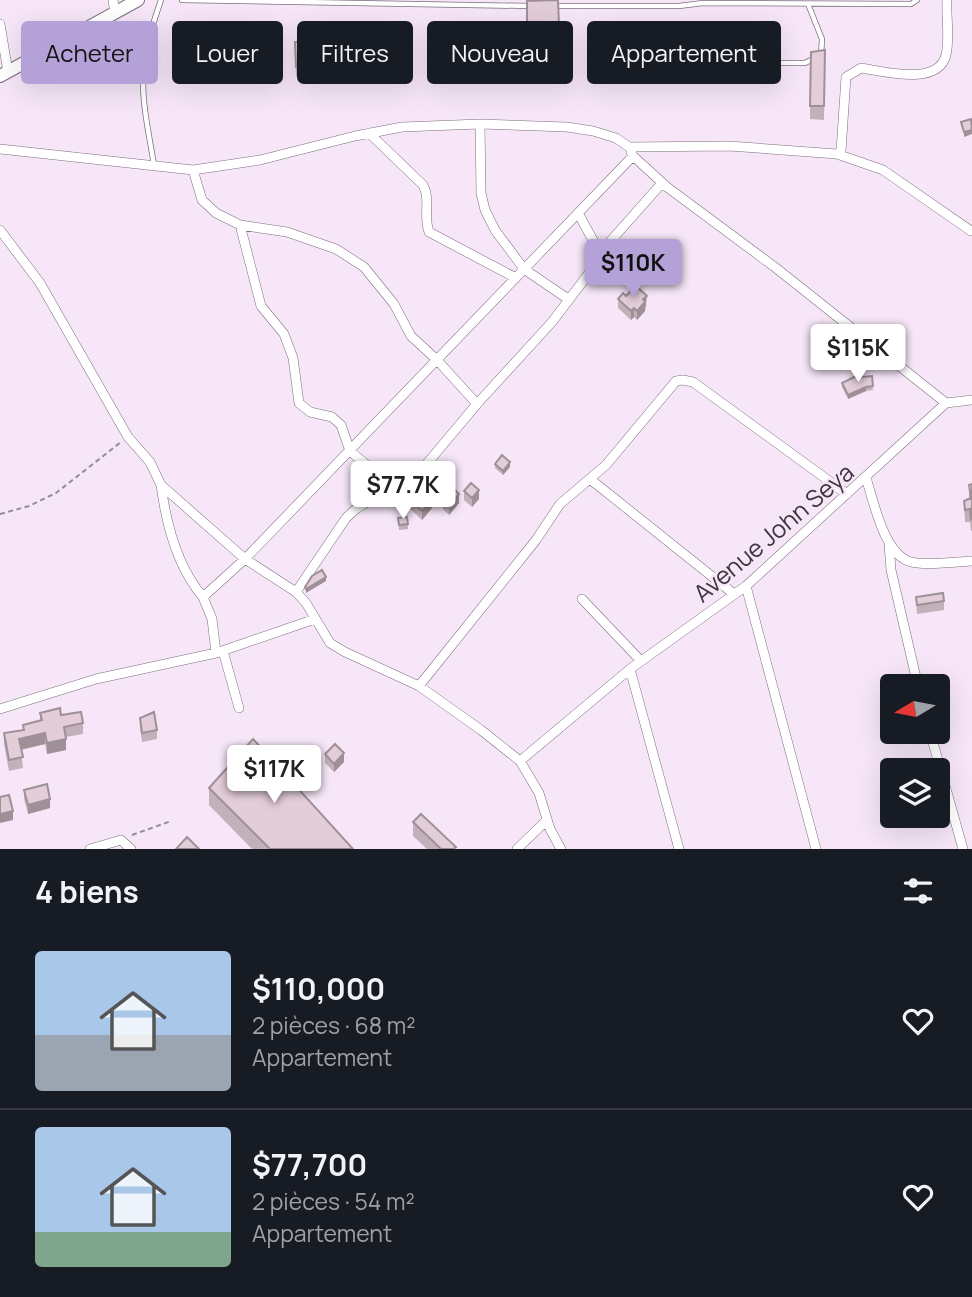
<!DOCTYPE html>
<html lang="fr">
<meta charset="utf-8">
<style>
body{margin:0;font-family:Manrope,sans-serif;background:#20242c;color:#f1f3f6;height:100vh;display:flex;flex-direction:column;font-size:26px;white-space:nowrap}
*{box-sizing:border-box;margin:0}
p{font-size:23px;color:#9ea1a6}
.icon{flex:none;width:38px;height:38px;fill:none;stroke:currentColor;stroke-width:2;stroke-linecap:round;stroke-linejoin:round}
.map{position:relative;height:849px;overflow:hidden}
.drawer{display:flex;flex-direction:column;background:#171b24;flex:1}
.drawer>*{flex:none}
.top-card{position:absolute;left:21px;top:21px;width:931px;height:63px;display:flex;gap:14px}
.needle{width:46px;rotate:260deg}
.tools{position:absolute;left:880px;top:674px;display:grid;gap:14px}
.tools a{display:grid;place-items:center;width:70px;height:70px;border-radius:7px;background:#171b24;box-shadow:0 7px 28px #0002;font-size:35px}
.price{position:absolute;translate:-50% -60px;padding:0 16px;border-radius:7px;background:#fff;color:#222;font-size:23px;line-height:46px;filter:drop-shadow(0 2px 4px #0008)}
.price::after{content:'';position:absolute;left:50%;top:42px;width:21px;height:16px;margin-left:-10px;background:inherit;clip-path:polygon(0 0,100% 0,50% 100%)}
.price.active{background:#b4a1d8;color:#111}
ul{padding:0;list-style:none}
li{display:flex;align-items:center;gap:21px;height:175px;padding:0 35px}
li+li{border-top:2px solid #363941}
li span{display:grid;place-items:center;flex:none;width:196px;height:140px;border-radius:7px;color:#555}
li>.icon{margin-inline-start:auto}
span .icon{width:84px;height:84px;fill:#fffc;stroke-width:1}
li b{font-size:30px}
h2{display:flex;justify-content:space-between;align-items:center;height:84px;padding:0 35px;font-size:30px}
.tag{padding:0 24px;border-radius:7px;background:#171b24;box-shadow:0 7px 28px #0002;font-size:24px;line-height:63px}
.tag.active{background:#b4a1d8;color:#111}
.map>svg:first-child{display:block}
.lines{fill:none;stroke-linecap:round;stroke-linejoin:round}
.lane-casing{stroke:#7c6e7e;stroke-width:6}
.street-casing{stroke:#7c6e7e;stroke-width:10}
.secondary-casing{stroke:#7c6e7e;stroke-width:14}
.path{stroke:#978c98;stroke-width:2;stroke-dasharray:5 3.5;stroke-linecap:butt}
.lane{stroke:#fff;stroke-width:4.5}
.street{stroke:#fff;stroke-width:9}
.secondary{stroke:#fff;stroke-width:12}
.wall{fill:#c3b0bb}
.shaded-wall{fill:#9f9098}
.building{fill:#e3cdd9;stroke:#9f9098;stroke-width:2}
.labels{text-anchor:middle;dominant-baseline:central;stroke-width:5;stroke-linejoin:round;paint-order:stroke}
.street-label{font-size:24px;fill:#3c363d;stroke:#f6e6f8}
</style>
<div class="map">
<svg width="972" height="849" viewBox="0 0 972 849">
<rect width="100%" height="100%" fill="#f6e6f8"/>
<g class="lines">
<g class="lane-casing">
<path id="lane" d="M182,0L531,6
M554,6H679L703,3L911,4L917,0
M775,63H805L821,55L822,39L808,4
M154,165C149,133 140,97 144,65C146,43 154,21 161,0"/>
</g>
<g class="street-casing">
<path id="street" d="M113,0L115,13
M0,24L8,72
M480,124L481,193L485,210L495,230L524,269L568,299
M369,133L423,185C431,199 423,216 429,232L516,278
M0,149L193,170L260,160L355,136L402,127L480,124L567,127L593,131L616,138L629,147L729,146L837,154L841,151L846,77L861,68C882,71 938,87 946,55C950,39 946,17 947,0
M631,152L633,156L667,187L776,268L946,403
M837,154L883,170L971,231
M193,170L202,200L216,213L240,225L287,232L336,249L364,267L394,304L411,336L437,360L477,404
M240,225L261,306L284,334L293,358L299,403L310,412L332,417L341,425L350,451L393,487H405L419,473L477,404L552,322L596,264L600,253L578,213
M0,230L40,283L128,437L150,462L161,485L245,559L296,592L306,603L330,643L345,652L419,686L481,730L520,761L539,793L550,829L561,849
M600,253L662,183
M946,403L972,400
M866,478C874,502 884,555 911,562C924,566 957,562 972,561
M590,479L734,594
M161,485C166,523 178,568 203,597
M889,544L891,570L918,686
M746,586L816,849
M296,592L346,518L357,508L393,487
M582,599L641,661
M223,651L239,708
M216,653L212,619L203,597L245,559L633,156
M630,669L679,849
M419,686L536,540L560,504L606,465L676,381L683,380L693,382L847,494
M0,709L96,679L216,653L315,619
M930,732L963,849
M520,761L630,669L746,586L946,403
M90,849L121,840L131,849
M517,849L547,820"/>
</g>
<g class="secondary-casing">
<path id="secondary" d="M0,76L138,0"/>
</g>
<path class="path" d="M0,514L29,506L56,493L121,442
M132,835L171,821"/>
<use href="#lane" class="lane"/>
<use href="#street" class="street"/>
<use href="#secondary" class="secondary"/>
</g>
<path class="wall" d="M558,0L559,39L527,40V1Z
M295,42L304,67V75L296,76Z
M361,48L359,61L351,60V55Z
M825,50L824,120L810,119V106Z
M618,299L647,305L645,306V311L637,320L634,317L631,320L618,308Z
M872,376L873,390L866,391L848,399L842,387V383L862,377Z
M495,464L510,467L503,475L495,468Z
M972,484V531H971L970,522H965L964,501L969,498V485Z
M464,491L479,499L472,507L464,500Z
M408,498L432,508L422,520L408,507Z
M443,500L459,503L449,515L443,509Z
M398,518L408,524V529L399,530Z
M916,597L944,601V610L917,614Z
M40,713L61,715L83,723V734L66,737V750L47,754L45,744L21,750L23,768L9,771L4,744V733L23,730V725L40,720Z
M140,718L157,730V739L142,742L140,727Z
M325,754L344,762L334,772L325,763Z
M209,788L353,849H252L209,805Z
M24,790L50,808L28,814L24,799Z
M413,822L456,849H427L413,836Z"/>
<path class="shaded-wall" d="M972,130V134L964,137V132Z
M647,296L645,311L637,320V311L643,299Z
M634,308V317L631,320V311Z
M866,387V391L848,399V395Z
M510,462V467L503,475V471Z
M479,490V499L472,507V498Z
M459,494V503L449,515V506Z
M432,499V508L422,520V511Z
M326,577V581L306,593V589Z
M45,733V744L19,750V739Z
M66,739V750L47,754V743Z
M344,753V762L334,772V764Z
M50,799V808L28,814V805Z
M13,811V820L0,823V814Z"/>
<path class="building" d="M558,0L559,26L527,27V1Z
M295,42H303L304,67H296Z
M353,42L361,43L359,56L351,55Z
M825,50L824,106H810L811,52Z
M971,119L972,130L964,132L961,122Z
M636,286L647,296L643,299L645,302L637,311L634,308L631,311L618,299L623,293L626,296Z
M862,373V377L872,376L873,386L866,387L848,395L842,383Z
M502,455L510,462L503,471L495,464Z
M471,483L479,490L472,498L464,491Z
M972,484V518L971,519L970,509L965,510L964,501L971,498L969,485Z
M418,487L432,499L422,511L408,498Z
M453,488L459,494L449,506L443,500Z
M407,517L408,524L399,525L398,518Z
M322,570L326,577L306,589L305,587L312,576Z
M943,593L944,601L917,605L916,597Z
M60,708L61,715L81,712L83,723L64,727L66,739L47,743L45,733L19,739L23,757L9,760L4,733L24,730L23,725L42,720L40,713Z
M154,712L157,730L142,733L140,718Z
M253,739L353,849H270L209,788Z
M335,744L344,753L334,764L325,754Z
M47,784L50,799L28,805L24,790Z
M9,795L13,811L0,814V797Z
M421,814L456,847L453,849H441L413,822Z
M187,837L199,849H176Z"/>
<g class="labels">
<g class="street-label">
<text transform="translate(773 532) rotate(-40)">Avenue John Seya</text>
</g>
</g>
</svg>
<div class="tools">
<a><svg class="needle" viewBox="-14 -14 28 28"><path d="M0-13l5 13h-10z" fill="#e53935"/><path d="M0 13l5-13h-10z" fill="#9ea1a6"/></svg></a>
<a><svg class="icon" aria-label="layers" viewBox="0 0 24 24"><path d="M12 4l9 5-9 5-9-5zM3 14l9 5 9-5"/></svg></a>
</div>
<b class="price active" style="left:633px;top:299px">$110K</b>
<b class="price" style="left:858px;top:384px">$115K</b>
<b class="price" style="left:403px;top:521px">$77.7K</b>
<b class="price" style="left:274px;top:805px">$117K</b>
<div class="top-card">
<a class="tag active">Acheter</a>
<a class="tag">Louer</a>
<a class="tag">Filtres</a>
<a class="tag">Nouveau</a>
<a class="tag">Appartement</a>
</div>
</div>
<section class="drawer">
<h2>4 biens<svg class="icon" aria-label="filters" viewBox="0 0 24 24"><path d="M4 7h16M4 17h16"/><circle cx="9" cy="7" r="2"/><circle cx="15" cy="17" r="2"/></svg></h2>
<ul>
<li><span style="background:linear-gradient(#a9c7e8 60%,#9aa5b1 0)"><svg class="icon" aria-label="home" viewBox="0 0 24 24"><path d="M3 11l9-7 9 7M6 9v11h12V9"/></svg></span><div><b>$110,000</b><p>2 pièces · 68 m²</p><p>Appartement</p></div><svg class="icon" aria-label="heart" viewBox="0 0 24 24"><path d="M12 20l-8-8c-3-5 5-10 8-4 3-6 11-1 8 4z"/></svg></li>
<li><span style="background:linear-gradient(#a9c7e8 75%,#7fa58c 0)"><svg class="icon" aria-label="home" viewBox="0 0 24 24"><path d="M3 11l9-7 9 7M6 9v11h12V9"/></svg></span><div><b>$77,700</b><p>2 pièces · 54 m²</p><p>Appartement</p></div><svg class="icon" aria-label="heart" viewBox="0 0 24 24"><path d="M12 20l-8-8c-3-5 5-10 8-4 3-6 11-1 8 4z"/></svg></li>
</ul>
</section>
